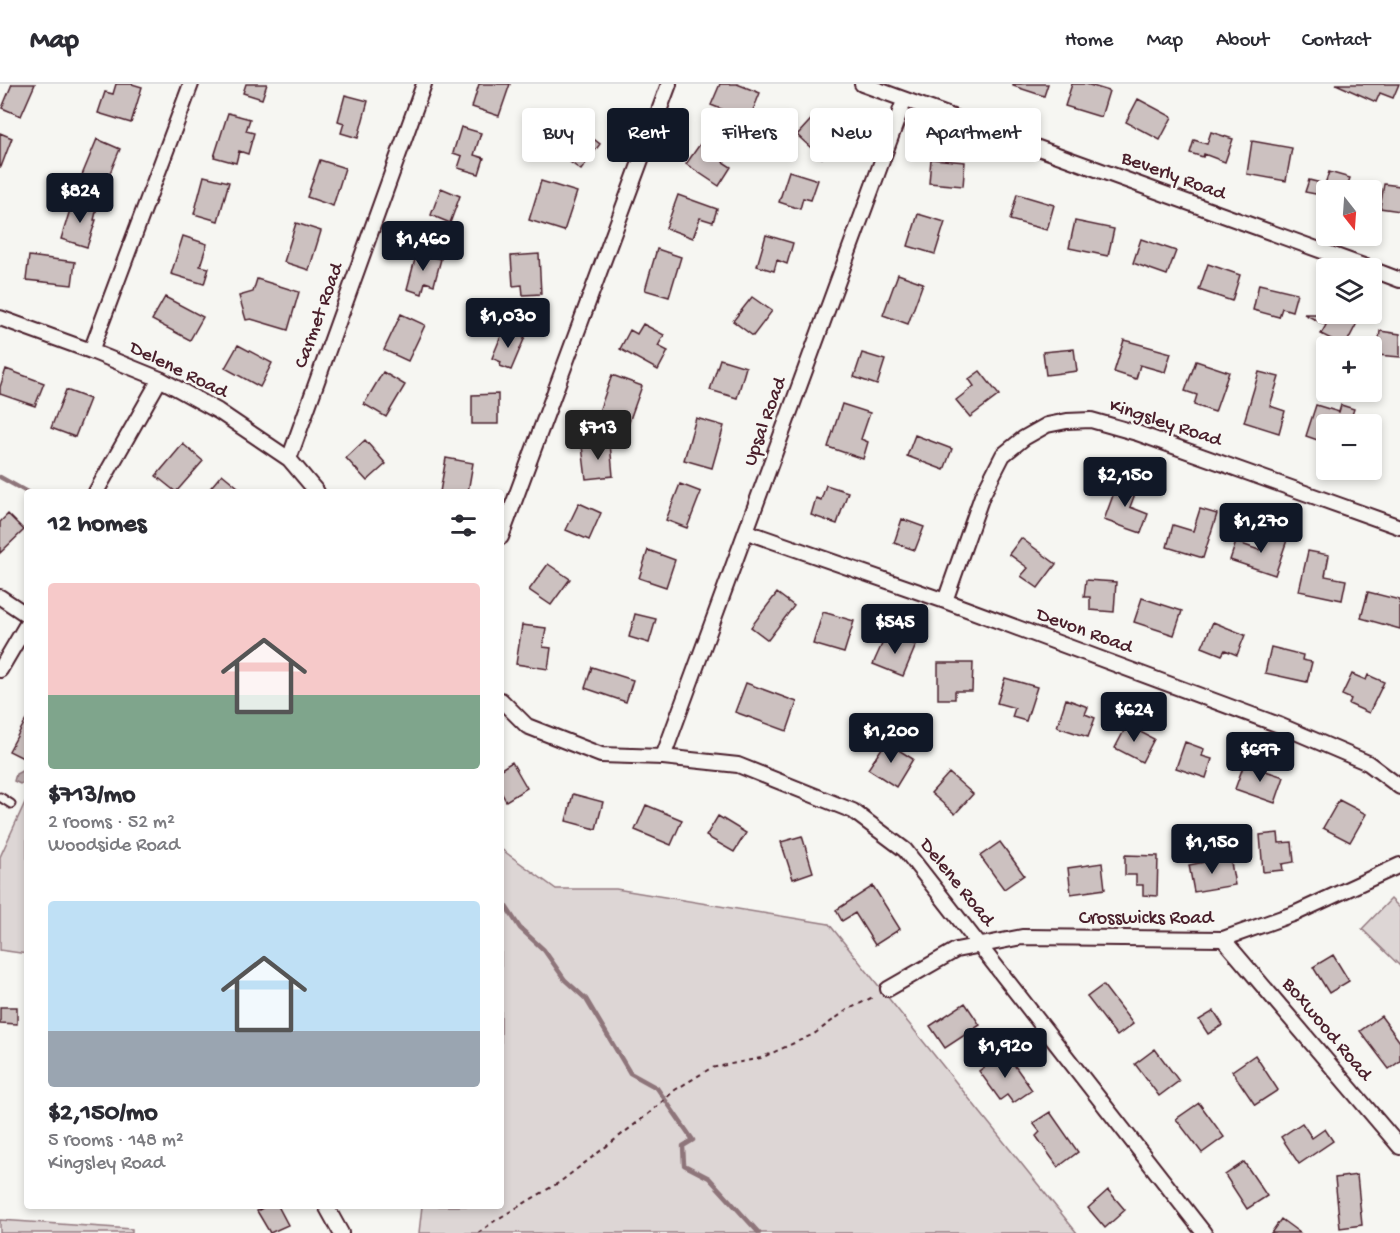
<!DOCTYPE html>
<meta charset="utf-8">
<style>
body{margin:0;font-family:"Gochi Hand",sans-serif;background:#f7f7f7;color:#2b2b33;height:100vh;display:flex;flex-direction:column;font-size:22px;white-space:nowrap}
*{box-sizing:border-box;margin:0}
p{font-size:20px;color:#7c7c81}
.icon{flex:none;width:33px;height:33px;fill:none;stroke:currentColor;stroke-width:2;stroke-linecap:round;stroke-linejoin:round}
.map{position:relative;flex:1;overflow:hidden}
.panel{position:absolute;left:24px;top:405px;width:480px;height:720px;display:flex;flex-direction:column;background:#fff;border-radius:6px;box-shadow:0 3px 9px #0003}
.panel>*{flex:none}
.hud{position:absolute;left:522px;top:24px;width:570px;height:54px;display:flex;gap:12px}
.needle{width:39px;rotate:163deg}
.buttons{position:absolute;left:1316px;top:96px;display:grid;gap:12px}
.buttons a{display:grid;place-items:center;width:66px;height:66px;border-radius:6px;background:#fff;box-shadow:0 3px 9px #0003;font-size:30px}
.price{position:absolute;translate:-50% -51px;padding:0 14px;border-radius:6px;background:#111827;color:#fff;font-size:20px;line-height:39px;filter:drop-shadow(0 2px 3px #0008)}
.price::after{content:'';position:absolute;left:50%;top:36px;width:18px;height:14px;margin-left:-9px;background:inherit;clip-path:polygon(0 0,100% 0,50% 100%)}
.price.active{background:#222;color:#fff}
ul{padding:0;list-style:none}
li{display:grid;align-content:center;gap:12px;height:318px;padding:0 24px}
li span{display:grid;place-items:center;height:186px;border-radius:6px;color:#555}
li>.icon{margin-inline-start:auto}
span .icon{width:108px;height:108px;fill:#fffc;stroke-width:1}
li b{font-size:26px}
h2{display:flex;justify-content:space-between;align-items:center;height:72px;padding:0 24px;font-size:26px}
.tag{padding:0 21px;border-radius:6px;background:#fff;box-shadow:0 3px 9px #0003;font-size:21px;line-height:54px}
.tag.active{background:#111827;color:#fff}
header{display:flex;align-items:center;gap:36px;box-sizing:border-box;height:84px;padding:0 30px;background:#fff;border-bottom:2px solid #e1e1e2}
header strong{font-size:28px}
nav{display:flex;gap:33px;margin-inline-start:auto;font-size:21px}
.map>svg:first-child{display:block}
.green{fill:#ddd6d5;stroke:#947a80;stroke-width:1.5}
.water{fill:#bbadae;stroke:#8e747a;stroke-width:1.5}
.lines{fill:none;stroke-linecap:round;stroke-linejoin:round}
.stream{stroke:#8e747a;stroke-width:4.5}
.building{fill:#ccc1c0;stroke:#4a1f2b;stroke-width:1.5}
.service-casing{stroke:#4a1f2b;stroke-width:11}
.minor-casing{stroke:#4a1f2b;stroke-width:18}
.path{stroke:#4a1f2b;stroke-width:2;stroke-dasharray:4.5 4.5;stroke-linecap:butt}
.service{stroke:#f6f6f2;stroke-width:7}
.minor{stroke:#f6f6f2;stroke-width:14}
.labels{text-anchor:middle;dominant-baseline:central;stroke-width:5;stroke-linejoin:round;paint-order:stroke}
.street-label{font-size:20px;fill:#4a1f2b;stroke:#f6f6f2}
</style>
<header>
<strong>Map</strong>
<nav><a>Home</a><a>Map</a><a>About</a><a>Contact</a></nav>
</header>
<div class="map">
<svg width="1400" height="1149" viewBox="0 0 1400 1149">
<rect width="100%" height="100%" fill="#f6f6f2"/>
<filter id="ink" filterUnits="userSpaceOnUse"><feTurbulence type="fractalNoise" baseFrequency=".0167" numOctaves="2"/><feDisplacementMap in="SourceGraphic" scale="12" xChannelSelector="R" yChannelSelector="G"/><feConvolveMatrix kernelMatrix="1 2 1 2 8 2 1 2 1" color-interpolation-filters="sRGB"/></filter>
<g filter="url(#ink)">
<path class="green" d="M27,714V870L0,866V773Z
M501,765L556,805H616L829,840L1077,1149H419L422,1122H501Z
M1391,815L1400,824V882L1362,845Z
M0,1136L132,1145V1149H0Z"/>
<path class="water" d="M27,684V697L20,700L14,697L16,690Z"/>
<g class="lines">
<path class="stream" d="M0,393L27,408
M501,808L505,821L520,844L544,866L565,896L586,915L630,989L657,1004L693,1056L683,1062L684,1081L709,1094L759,1149"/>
</g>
<path class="building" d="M12,0H35L21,32L2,24Z
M116,0H132L142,3L131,39L98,29L105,8L113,10Z
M246,0H267L262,15L243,9Z
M479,0H510L499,32L472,23Z
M720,0H737L760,9L749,36L711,21Z
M1013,0H1048L1044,12L1013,2Z
M1072,0H1086L1109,7L1101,33L1065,22Z
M1336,0H1399L1393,14L1380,9L1376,18Z
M345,11L368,17L358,54L341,49L344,39L338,37Z
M1138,15L1172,33L1160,56L1126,38Z
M819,27L836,42L830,49L838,56L822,74L797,51Z
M228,29L250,35L246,47L254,49L248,70L239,67L236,79L214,73Z
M461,43L481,49L474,71L484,74L479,90L458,84L462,72L453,69Z
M578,43L600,60L581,86L559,70Z
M1211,48L1233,55L1225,78L1204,70L1203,73L1190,69L1194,56L1207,60Z
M0,49L12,54L1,83H0Z
M705,53L729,69L723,78L731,83L719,102L686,80Z
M97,55L120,65L105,101L82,91Z
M1252,57L1292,64L1286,97L1247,90Z
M931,75L965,78L963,102L929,99Z
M320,76L345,84L333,122L307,113Z
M789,87L818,96L811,116L803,114L800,125L779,118Z
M1329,88L1350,94L1346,106H1326V112L1305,108L1309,96L1325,100Z
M204,92L229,98L218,137L194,130Z
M541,97L577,108L564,147L529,136Z
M1384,100L1400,102V127L1380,124Z
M441,104L460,112L450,139L431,131Z
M1017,110L1054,121L1047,146L1010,136Z
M678,111L717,125L713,138L700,134L693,154L666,144Z
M73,116L97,124L94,136H96L87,163L61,155Z
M918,130L945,138L935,170L908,162Z
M1075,137L1114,145L1108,172L1069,164Z
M296,139L321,147L309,186L284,178Z
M766,151L793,159L787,180L777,176L774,187L757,182Z
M183,152L207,160L200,182L209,184L204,200L171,190Z
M1141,155L1176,167L1167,191L1133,179Z
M657,165L681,173L669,213L645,206Z
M417,168L441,175L434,201L425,198L422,210L407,205Z
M539,170L541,210L523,211L522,201L513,202L511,172Z
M29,172L75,178L72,201L26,196Z
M1208,180L1240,191L1232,217L1199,206Z
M898,190L923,199L908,240L883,231Z
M257,195L299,208L288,246L251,235L246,236L239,212L253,208Z
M1259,200L1297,209L1292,227L1282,224L1279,233L1253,226Z
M165,213L203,233L190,256L152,236Z
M752,213L772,227L753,252L733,237Z
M401,230L425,241L408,277L384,266Z
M1304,230H1344L1358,237L1345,262L1321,250L1326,241Z
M643,240L664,251L658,262L668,267L658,286L620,265L630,246L637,250Z
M504,245L525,253L511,286L500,282L501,278L492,274Z
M1380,247L1400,250V273L1377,271Z
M1124,256L1171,269L1165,288L1140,281L1136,295L1114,288Z
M238,261L272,279L260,303L225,284Z
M1074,265L1077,287L1046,291L1043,268Z
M862,269L885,276L877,301L854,293Z
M720,275L746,283L737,314L710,306Z
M1196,277L1229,288L1215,328L1194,321L1197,311L1185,307Z
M6,285L44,299L35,322L0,310V303Z
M980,287L999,311L970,333L956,316L974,302L969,295Z
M383,288L405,301L386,333L364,320Z
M1259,288L1279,293L1270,322L1285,327L1279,349L1244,338Z
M612,291L642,302L628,341L598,330Z
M66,306L90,315L75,353L51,344Z
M498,310V340H472V311Z
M842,320L870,329L861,355L868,358L863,375L828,363Z
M1316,321L1339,328L1341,321L1354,325L1349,340H1326V359L1306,352Z
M696,334L724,342L712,384L684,376Z
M915,351L952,365L944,386L907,372Z
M365,356L386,380L367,397L346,374Z
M610,359L613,392L586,395L582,362Z
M183,360L203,377L176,408L156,392Z
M446,374L473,379L468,408H440Z
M222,390L244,408H207Z
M1119,395L1138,402L1130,423L1148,430L1141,449L1104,436Z
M680,400L701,408L687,444L666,436Z
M826,401L848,408L837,440L811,431L816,414L821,416Z
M579,419L601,429L589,456L566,446Z
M1200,425L1217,430L1203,474L1167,463L1173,441L1193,447Z
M8,430L24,446L0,469V438Z
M902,435L924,443L915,466L894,459Z
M1265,448L1287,456L1275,491L1230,476L1236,458L1259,466Z
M1021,454L1056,480L1038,504L1021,492L1028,484L1009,470Z
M648,466L675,476L666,503L639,494Z
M1308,467L1329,471L1325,492L1346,496L1342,516L1299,507Z
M548,480L570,495L551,521L529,506Z
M1086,496L1116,498L1114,528L1090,526V513H1084Z
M1368,508L1400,516V545L1361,534Z
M777,509L794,522L768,556L751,543Z
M1142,514L1182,527L1174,551L1134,538Z
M823,528L854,537L844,569L813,560Z
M635,530L656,535L649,559L629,553Z
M1213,538L1245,551L1237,571L1225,566L1222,571L1202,563Z
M522,541L546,544L543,563L551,564L548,585L516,580Z
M887,549L916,561L903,592L873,580Z
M1271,563L1303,571L1302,576L1312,578L1307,598L1265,589Z
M938,579H973L972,607H955V615H938Z
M592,583L633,596L626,618L585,604Z
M1352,590L1366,596L1368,591L1384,598L1369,629L1349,620L1351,615L1342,611Z
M1005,594L1037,603L1026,637L1012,633L1015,624L997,619Z
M746,599L797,618L787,647L735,628Z
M1066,615L1088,623L1085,630L1095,634L1088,653L1057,643Z
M27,634V676L9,667Z
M1127,641L1154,655L1142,678L1115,664Z
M886,658L913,675L896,703L868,685Z
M1185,658L1204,665L1202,672L1212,675L1206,694L1176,684Z
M512,678L527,704L506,717L501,708V685Z
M1244,680L1284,693L1275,719L1235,705Z
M949,689L973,710L955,730L931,709Z
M573,710L603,718L596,745L566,737Z
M1339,716L1366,730L1350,758L1323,744Z
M646,721L682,736L671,761L635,746Z
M718,732L746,749L734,768L706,752Z
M1278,749L1279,759L1292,758L1294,778L1282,780L1283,786L1263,788L1260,751Z
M802,752L813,788L793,795L781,758Z
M1000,758L1024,791L1004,805L980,772Z
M1125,771L1158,772L1157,812L1143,811V801H1136V791H1125Z
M1230,773L1235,801L1194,808L1189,781Z
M1102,779L1105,805L1071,810L1068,784Z
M873,802L900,845L875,861L855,829L842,837L836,826Z
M1333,871L1349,897L1329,909L1313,883Z
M1103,901L1133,940L1117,952L1087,913Z
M965,919L980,941L945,964L930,942Z
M0,923H17V940L0,939Z
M1214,927L1223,941L1208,950L1199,936Z
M1381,932L1400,958V977L1389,985L1360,947Z
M1155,965L1179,997L1159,1012L1135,980Z
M1005,968L1032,1006L1013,1019L1007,1011L1000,1016L979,987Z
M1255,971L1278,1006L1255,1021L1232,987Z
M1199,1019L1224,1053L1202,1069L1176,1035Z
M1050,1028L1078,1068L1058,1083L1036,1052L1040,1048L1033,1039Z
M1302,1039L1312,1054L1325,1045L1333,1057L1299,1080L1281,1053Z
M1244,1078L1267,1112L1247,1125L1225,1091Z
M1357,1091L1362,1141L1340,1144L1335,1094Z
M1108,1106L1125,1126L1105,1144L1088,1124Z
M266,1122H278L288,1141L270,1149L257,1127Z
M1281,1135L1300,1149H1271Z"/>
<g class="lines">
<g class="service-casing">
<path id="service" d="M0,713L11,720"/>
</g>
<g class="minor-casing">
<path id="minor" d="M862,0L1369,184
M1371,185L1400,196
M0,234L91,267L160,295L218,327L289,375L317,408
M91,267L191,0
M289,375L424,0
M96,408L160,295
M747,448L945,517L1279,641L1368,679L1400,703
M501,453L669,0
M0,513L27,531
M945,517L982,412L1003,371L1024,354L1047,341L1067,337L1091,336L1137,349L1400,443
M0,586L27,540
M501,616L527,642L601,671L663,673L738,681L853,727L905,766L1204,1149
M663,673L904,17
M1223,855L1400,1063
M888,905L956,866L1022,853L1223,855L1296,829L1400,781
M326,1122L341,1149"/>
</g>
<path class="path" d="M478,1149L496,1136L560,1098L647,1031L675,1006L711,984L761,974L814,950L847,926L875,912"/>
<use href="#service" class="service"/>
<use href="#minor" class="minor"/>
</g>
</g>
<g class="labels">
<g class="street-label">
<text transform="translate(1173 93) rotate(20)">Beverly Road</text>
<text transform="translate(320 232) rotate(-70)">Carmet Road</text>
<text transform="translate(178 287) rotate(26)">Delene Road</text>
<text transform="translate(766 338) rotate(-70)">Upsal Road</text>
<text transform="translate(1165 340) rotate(18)">Kingsley Road</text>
<text transform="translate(1084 548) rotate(20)">Devon Road</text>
<text transform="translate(956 799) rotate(51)">Delene Road</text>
<text x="1146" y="835">Crosswicks Road</text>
<text transform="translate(1326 946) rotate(50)">Boxwood Road</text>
</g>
</g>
</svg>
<div class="buttons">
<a><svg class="needle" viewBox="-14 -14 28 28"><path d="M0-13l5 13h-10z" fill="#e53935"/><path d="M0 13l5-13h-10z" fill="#7c7c81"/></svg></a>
<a><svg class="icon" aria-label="layers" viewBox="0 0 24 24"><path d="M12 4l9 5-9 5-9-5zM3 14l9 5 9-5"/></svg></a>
<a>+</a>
<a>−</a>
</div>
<b class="price" style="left:80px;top:140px">$824</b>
<b class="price" style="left:423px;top:188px">$1,460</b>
<b class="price" style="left:508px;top:265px">$1,030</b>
<b class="price active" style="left:598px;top:377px">$713</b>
<b class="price" style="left:1125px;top:424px">$2,150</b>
<b class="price" style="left:1261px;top:470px">$1,270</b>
<b class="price" style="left:895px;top:571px">$545</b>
<b class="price" style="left:1134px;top:659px">$624</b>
<b class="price" style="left:891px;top:680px">$1,200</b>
<b class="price" style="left:1260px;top:699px">$697</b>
<b class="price" style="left:1212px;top:791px">$1,150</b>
<b class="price" style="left:1005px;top:995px">$1,920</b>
<div class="hud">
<a class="tag">Buy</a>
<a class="tag active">Rent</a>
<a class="tag">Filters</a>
<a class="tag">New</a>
<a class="tag">Apartment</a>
</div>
<section class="panel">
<h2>12 homes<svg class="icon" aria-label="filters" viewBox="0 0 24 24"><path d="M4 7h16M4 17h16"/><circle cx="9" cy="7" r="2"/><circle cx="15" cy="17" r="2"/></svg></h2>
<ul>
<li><span style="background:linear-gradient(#f6c9c9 60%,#7fa58c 0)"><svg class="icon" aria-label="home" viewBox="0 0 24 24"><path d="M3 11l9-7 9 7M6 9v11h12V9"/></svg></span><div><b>$713/mo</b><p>2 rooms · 52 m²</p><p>Woodside Road</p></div></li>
<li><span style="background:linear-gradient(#bfe0f5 70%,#9aa5b1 0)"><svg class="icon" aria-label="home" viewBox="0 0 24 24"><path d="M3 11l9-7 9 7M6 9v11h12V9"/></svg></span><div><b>$2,150/mo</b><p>5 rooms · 148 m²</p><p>Kingsley Road</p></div></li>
</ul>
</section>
</div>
